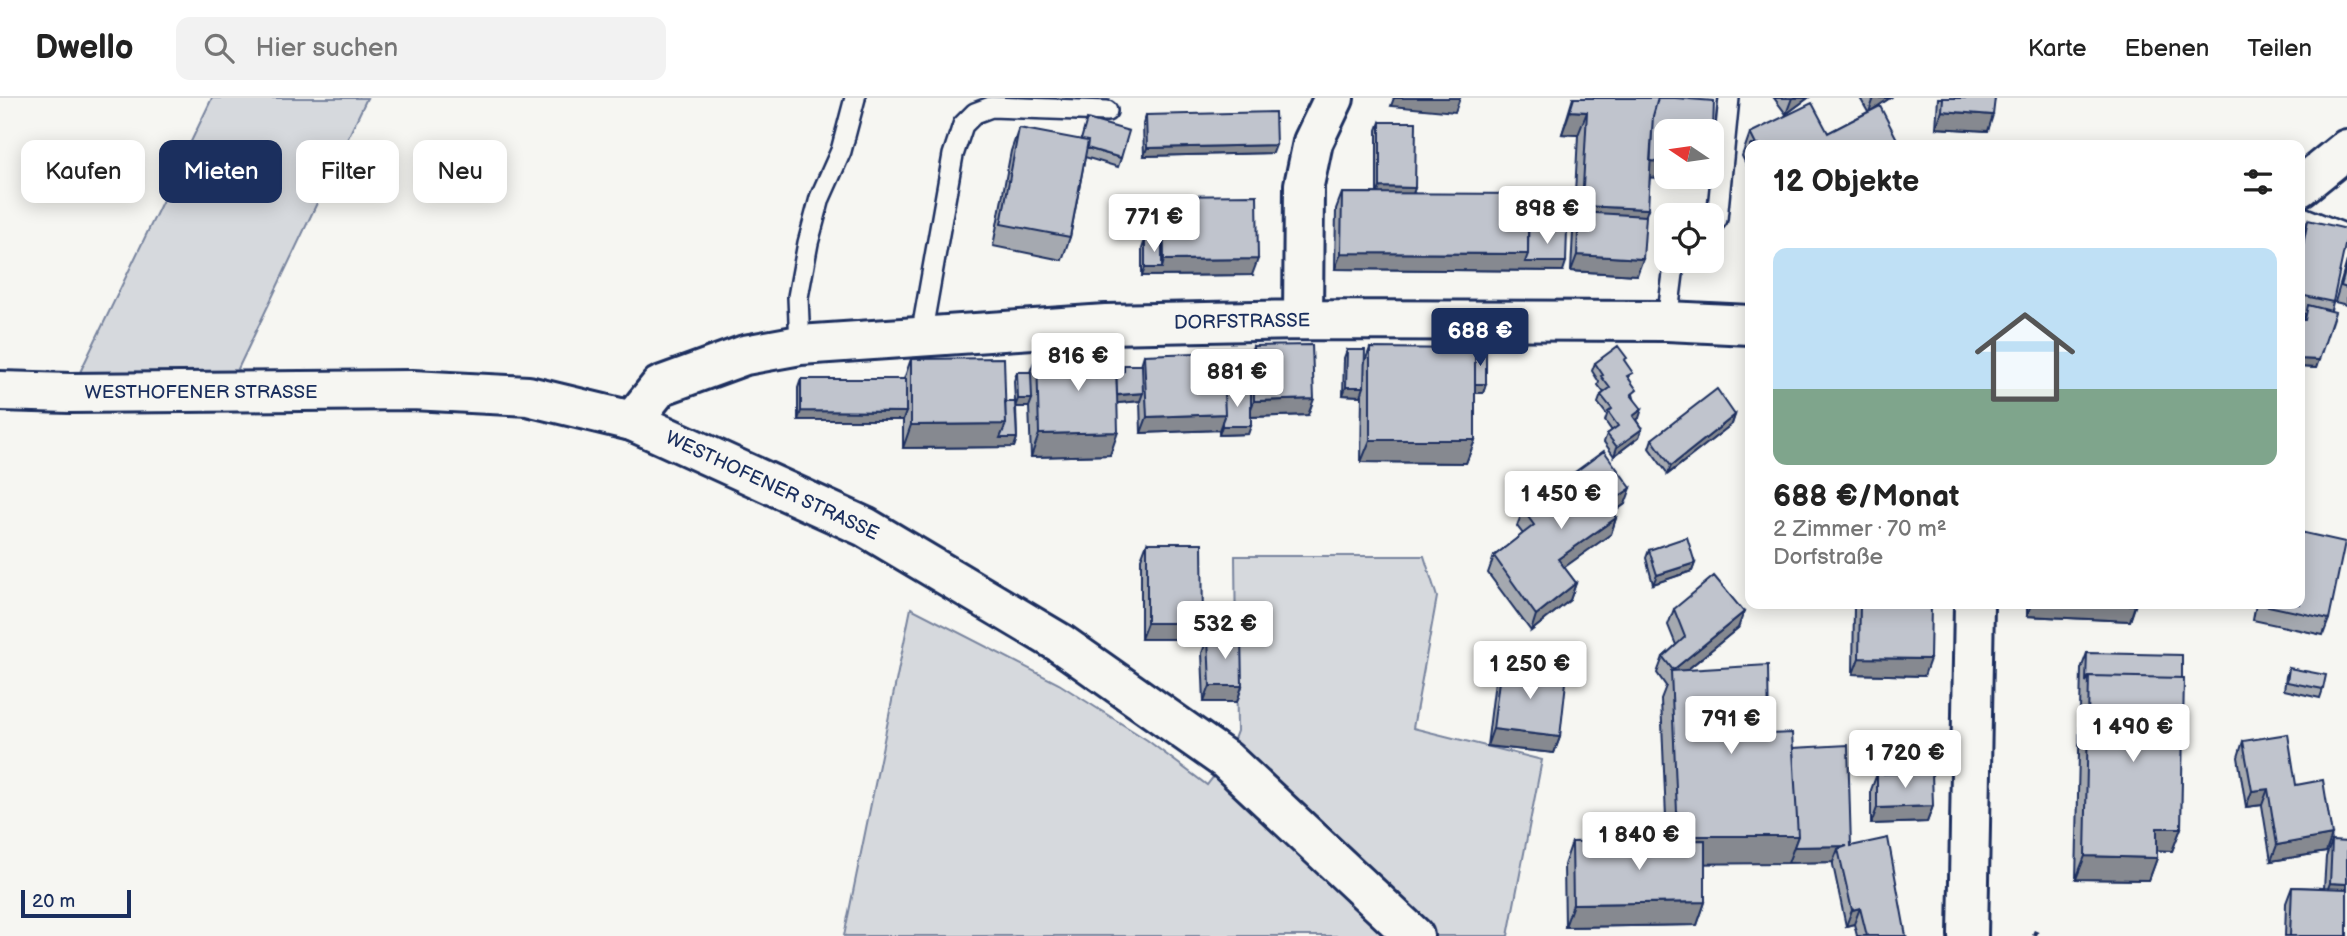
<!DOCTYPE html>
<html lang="de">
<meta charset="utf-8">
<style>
body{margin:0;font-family:"Balsamiq Sans",sans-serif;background:#f2f2f2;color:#222;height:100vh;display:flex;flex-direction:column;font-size:26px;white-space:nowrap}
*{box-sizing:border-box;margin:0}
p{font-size:23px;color:#767676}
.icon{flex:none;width:38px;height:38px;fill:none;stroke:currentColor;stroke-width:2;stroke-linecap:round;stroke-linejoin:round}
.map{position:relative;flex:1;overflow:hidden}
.details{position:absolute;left:1745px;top:42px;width:560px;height:469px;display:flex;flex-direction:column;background:#fff;border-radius:14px;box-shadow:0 4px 18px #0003}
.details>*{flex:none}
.banner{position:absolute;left:21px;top:42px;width:665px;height:63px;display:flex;gap:14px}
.needle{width:46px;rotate:283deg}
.tools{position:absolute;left:1654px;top:21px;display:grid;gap:14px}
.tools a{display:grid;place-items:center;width:70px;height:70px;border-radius:14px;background:#fff;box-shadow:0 4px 18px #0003;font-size:35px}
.scale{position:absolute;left:21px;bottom:18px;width:110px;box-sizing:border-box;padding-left:7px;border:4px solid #1b2f5e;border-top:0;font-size:19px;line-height:24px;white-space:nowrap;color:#1b2f5e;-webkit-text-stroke:5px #f6f6f2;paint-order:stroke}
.price{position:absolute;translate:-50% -60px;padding:0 16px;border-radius:7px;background:#fff;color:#222;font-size:23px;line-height:46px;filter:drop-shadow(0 2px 4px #0008)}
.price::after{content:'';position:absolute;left:50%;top:42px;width:21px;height:16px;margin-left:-10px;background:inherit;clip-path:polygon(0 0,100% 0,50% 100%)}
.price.on{background:#1b2f5e;color:#fff}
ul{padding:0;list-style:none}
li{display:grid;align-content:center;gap:14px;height:371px;padding:0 28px}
li span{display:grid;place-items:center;height:217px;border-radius:14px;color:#555}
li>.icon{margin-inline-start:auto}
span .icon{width:126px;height:126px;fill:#fffc;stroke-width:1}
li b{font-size:30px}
h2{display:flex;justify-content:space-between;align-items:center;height:84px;padding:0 28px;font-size:30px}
.tag{padding:0 24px;border-radius:14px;background:#fff;box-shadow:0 4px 18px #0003;font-size:24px;line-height:63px}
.tag.on{background:#1b2f5e;color:#fff}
header{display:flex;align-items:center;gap:42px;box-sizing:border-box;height:98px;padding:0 35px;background:#fff;border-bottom:2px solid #e0e0e0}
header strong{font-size:33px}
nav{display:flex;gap:38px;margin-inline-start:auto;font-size:24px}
.search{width:490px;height:63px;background:#f2f2f2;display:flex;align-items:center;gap:18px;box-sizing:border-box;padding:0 24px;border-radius:14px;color:#767676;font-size:26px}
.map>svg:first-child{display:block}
.green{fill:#d6d9dd;stroke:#78849e;stroke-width:2}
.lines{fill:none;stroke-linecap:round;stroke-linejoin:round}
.service-casing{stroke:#1b2f5e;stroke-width:24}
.minor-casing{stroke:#1b2f5e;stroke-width:44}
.tertiary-casing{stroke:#1b2f5e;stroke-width:44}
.path{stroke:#1b2f5e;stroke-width:4.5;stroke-dasharray:5 5;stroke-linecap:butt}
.service{stroke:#f6f6f2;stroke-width:19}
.minor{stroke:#f6f6f2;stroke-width:38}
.tertiary{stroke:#f6f6f2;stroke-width:38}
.wall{fill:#a5a9b0;stroke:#1b2f5e;stroke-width:2}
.shaded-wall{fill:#868990;stroke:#1b2f5e;stroke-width:2}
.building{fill:#c0c4cd;stroke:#1b2f5e;stroke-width:2}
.labels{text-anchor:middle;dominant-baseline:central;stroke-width:5;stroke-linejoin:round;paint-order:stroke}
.street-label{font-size:19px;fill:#1b2f5e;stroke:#f6f6f2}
</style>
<header>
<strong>Dwello</strong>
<div class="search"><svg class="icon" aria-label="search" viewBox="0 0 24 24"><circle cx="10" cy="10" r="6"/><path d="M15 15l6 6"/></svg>Hier suchen</div>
<nav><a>Karte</a><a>Ebenen</a><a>Teilen</a></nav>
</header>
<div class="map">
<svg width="2347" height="838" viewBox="0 0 2347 838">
<rect width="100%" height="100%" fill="#f6f6f2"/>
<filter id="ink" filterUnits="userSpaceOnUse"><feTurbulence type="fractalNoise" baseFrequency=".0143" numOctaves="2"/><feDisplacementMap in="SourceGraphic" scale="14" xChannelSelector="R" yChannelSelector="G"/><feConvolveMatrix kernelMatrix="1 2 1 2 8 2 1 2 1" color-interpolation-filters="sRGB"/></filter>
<g filter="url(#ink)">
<path class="green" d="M212,0H367L227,294L70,295Z
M1235,458H1424L1437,499L1413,630L1542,662L1508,838H844L911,510L1059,586L1147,642L1207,687L1226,662L1237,633Z"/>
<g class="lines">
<g class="service-casing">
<path id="service" d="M2300,118L2347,137
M1712,127L1717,121L1729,0
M1667,223L1674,168L1679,163
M921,238L953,57L963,27L975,15L991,9L1107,13
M800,247L798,199L808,145L820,100L841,53L855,0"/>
</g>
<g class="minor-casing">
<path id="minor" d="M2300,89L2347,51
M1303,222L1304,87L1313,44L1334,0
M632,323L660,288L745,257L800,247L1106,226L1303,222L1667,223L1750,227
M1968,838L1974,506"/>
</g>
<g class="tertiary-casing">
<path id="tertiary" d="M0,293L70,295L412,292L528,298L632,323L865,429L1060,545L1226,662L1414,838"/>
</g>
<path class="path" d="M2033,834L2042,838"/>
<use href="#service" class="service"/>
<use href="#minor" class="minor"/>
<use href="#tertiary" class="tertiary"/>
</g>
<path class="wall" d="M1573,0H1675L1705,82L1650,79L1637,177L1571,173L1578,37L1562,36Z
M1774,0H1808L1786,16Z
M1860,0H1890L1871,12L1900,47H1750V74L1742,58L1750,35H1828L1868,14Z
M1938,0H1995L1988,33L1936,30Z
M1146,17L1273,55L1144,58L1143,26Z
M1380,24L1415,90L1413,95L1528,132L1563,173L1335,171L1336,111L1342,95H1377V32Z
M1019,30L1121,60L1118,69L1085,59L1070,139L1062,162L993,148L1011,53Z
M1163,98L1252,177L1142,178V151L1145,142H1158V115Z
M2308,122L2333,204L2316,270L2300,269V222H2303L2305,216L2300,214V151L2302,139Z
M2347,163V207L2335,204Z
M1253,248L1308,317L1251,319L1248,336L1219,337V332L1141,335L1140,303L1117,305L1110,357L1031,359L1029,308V309H1016L1017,340L1014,349L903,350V321L798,322V290L801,281H904L911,261L1005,304H1015L1014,283L1017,274H1030L1037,256L1116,272L1122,273L1124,267H1141L1144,257L1224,294H1247V264Z
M1370,250L1486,286L1483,295H1475V342L1466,365L1361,364L1362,296L1361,298L1343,297L1344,260L1347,252L1364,266Z
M1625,264L1639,320L1636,322L1642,331L1639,339L1614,358L1604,344L1607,336L1612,333L1605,323L1607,317L1598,305L1601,297L1604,295L1598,287L1599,284L1592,273L1595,265Z
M1735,317L1732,326L1668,376L1649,350L1652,341Z
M1625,406L1613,415L1616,420L1611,436L1564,469L1576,485L1570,502L1531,533L1488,475L1494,458L1523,436L1517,428L1523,412Z
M1147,445L1197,541H1141V461Z
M1649,452L1695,465L1692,473L1653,486L1646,460Z
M1812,506H1860L1924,578L1853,576L1854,507Z
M2027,506H2136L2130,523L2027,518Z
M2256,506H2300L2329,521L2323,537L2253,522Z
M1674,511L1738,530L1687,572L1769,636L1793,650L1906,838H1857L1854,826L1846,828L1833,767V764L1705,765V804L1697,827L1565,829L1564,767L1572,744L1667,743L1661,601L1666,588L1657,575L1663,559L1676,547L1668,527Z
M1208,539L1242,588L1237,604H1204L1202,555Z
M2087,555L2182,580L2181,730L2172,753L2157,752V760L2149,782L2076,781L2081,571Z
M1501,567L1560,639L1554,655L1487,648L1495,583Z
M2289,570L2323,591L2320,600L2284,592L2286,578Z
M2243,643L2296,687L2326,754L2271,763L2262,707L2246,709L2238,659Z
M1877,676L1933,708L1927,724L1871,726V692Z
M2332,743L2347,838H2285L2286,805L2292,789L2324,790L2326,759Z"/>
<path class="shaded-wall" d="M1394,0H1460L1455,14L1391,8Z
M1792,0H1808L1786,16Z
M1874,0H1890L1869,14Z
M1570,13L1587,14L1578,37L1562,36Z
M1942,13L1993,17L1988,33L1936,30Z
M1276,47L1273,55L1144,58L1147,50Z
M1648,63L1666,64V79H1707L1705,82L1642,79Z
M1380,89L1415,90L1412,98H1377Z
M1582,108L1648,111L1640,134L1579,114L1574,130Z
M1341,155L1528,156L1566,164L1563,173L1335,171Z
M1577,157L1643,161L1637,177L1571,173Z
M1258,161L1252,177L1142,178L1145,170H1162L1164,162Z
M2300,261L2319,262L2316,270L2300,269Z
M1469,286H1486L1483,295H1466Z
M1346,289H1364L1361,298L1343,297Z
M1143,295L1140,303L1108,306L1111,298Z
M1018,301H1032L1029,309H1015Z
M1314,301L1308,317L1248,319L1254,303Z
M1642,311L1639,320L1630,326L1633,318Z
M801,313L906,314L903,322H798Z
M1225,316L1219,332L1141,335L1147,319Z
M1735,317L1732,326L1668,376L1671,368Z
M1006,326L1017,340L1014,349L903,350L911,327Z
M1222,328H1251L1248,336L1219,337Z
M1642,331L1639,339L1614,358L1617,349Z
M1118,334L1110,357L1031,359L1039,336Z
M1370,342H1475L1466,365L1361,364Z
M1631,390L1625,406L1601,423L1607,407Z
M1616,420L1611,436L1552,478L1558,461Z
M1695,465L1692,473L1653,486L1657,477Z
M1576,485L1570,502L1531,533L1536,517Z
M1812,506H1855L1854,507Z
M2031,506H2114L2135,507L2130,523L2027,518Z
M1744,514L1738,530L1672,584L1673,572Z
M1147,525H1203L1197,541H1141Z
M1859,560L1930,561L1924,578L1853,576Z
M1210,588H1242L1237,604H1204Z
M1493,631L1560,639L1554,655L1487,648Z
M2268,691L2262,707L2246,709L2252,693Z
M1933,708L1927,724L1871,726L1877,710Z
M2157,730H2181L2172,753L2149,752Z
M2332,737L2326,754L2271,763L2277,747Z
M1678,738H1798L1788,765L1668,766Z
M1847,748L1838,751L1833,764L1788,765L1794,749Z
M2085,758L2157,760L2149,782L2076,781Z
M2330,785L2347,786V803L2324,801Z
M1705,804L1697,827L1565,829L1573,806Z
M1860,810L1854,826L1846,828L1852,812Z"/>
<path class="building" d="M1574,0H1658L1653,18L1648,111L1582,108L1587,14L1570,13Z
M1658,0H1675L1714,3L1712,60V33H1666V64L1650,63L1653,18Z
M1943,0H1995L1993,17L1942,13Z
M1812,5L1828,35L1880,8L1900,47H1756L1750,35Z
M1275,14L1276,47L1147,50L1146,17Z
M1087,21L1129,33L1121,60L1087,50L1088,43L1081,42Z
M1380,24H1416L1415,90L1380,89Z
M1019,30L1088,43L1070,139L1001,126Z
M1342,95L1529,96L1528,156L1341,155Z
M1257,97L1258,161L1164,162L1163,98Z
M1579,114L1646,118L1643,161L1577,157Z
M2308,122L2347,131V138L2333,204L2300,197V162Z
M1567,131L1566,164H1525L1528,156V132Z
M1145,142H1162V170H1145Z
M2347,167V190L2341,188Z
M2308,207L2335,214L2319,262L2300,261V222H2305Z
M1312,247L1314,301L1254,303L1253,248Z
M1618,248L1627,260L1624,262L1633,275L1627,278L1637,292L1631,297L1642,311L1633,318L1642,331L1617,349L1607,336L1618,328L1608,314L1612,311L1601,297L1610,290L1601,278L1603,277L1595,265Z
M1370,250L1475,251V342H1370Z
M1347,252H1365L1364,289H1346Z
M1475,253H1486V286H1475Z
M1116,254L1118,334L1039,336L1037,256Z
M1222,254L1225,316L1147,319L1144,257Z
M1004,260L1006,326L911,327V261Z
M1124,267H1142L1143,295L1117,297L1116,272L1124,273Z
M1017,274H1031L1032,301H1018Z
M801,281H906V314L801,313Z
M1717,291L1735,317L1671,368L1652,341Z
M1224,294H1251V328H1222V324L1225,316Z
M1005,304H1015L1017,340H1000L1006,326Z
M1604,353L1631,390L1607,407L1616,420L1558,461L1576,485L1536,517L1494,458L1534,427L1523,412Z
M2300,434L2345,444L2329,521L2259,506H2300Z
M1687,439L1695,465L1657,477L1649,452Z
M1147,445H1202L1203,525H1147Z
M1714,478L1744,514L1673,572L1663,559L1685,539L1674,511Z
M1860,506H1931L1930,561L1859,560Z
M1241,538L1242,588H1210L1208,539Z
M2087,555L2182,557V580L2089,578L2086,584Z
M1501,567L1567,575L1560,639L1493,631Z
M1768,567L1769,636L1792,635L1798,738H1678L1671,573Z
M2289,570L2326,577L2323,591L2287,584Z
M2089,578L2184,580L2181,730H2157V760L2085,758Z
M2288,636L2296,687L2323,682L2332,737L2277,747L2268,691L2252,693L2243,643Z
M1848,647L1851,748L1888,740L1906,838H1867L1860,810L1852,812L1838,751L1847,748L1794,749L1798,738L1793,650Z
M1932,674L1933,708L1877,710V676Z
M1705,742V804L1573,806L1572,744Z
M2332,743L2347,744V786L2330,785Z
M2292,789L2347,791V838H2290Z"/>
</g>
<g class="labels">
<g class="street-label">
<text transform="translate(1242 224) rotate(-1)">DORFSTRASSE</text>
<text x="201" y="294">WESTHOFENER STRASSE</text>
<text transform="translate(772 388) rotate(25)">WESTHOFENER STRASSE</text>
</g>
</g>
</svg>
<div class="tools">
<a><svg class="needle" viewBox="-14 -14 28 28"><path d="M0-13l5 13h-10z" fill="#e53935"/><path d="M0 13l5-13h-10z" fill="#767676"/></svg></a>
<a><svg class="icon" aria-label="locate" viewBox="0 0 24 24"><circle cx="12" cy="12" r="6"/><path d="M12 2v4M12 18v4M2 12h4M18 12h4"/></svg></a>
</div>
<div class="scale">20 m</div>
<b class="price" style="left:1547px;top:148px">898 €</b>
<b class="price" style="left:1154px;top:156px">771 €</b>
<b class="price on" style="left:1480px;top:270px">688 €</b>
<b class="price" style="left:1078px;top:295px">816 €</b>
<b class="price" style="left:1237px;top:311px">881 €</b>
<b class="price" style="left:1561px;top:433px">1 450 €</b>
<b class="price" style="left:1225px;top:563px">532 €</b>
<b class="price" style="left:1530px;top:603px">1 250 €</b>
<b class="price" style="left:1731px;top:658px">791 €</b>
<b class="price" style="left:2133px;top:666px">1 490 €</b>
<b class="price" style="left:1905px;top:692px">1 720 €</b>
<b class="price" style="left:1639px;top:774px">1 840 €</b>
<div class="banner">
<a class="tag">Kaufen</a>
<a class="tag on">Mieten</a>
<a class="tag">Filter</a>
<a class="tag">Neu</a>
</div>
<section class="details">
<h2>12 Objekte<svg class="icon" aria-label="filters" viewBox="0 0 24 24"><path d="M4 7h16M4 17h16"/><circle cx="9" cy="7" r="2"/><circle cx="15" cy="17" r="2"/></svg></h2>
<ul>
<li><span style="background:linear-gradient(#bfe0f5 65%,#7fa58c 0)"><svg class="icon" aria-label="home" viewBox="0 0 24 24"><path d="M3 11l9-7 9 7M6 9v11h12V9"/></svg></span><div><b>688 €/Monat</b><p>2 Zimmer · 70 m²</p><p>Dorfstraße</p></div></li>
</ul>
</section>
</div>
